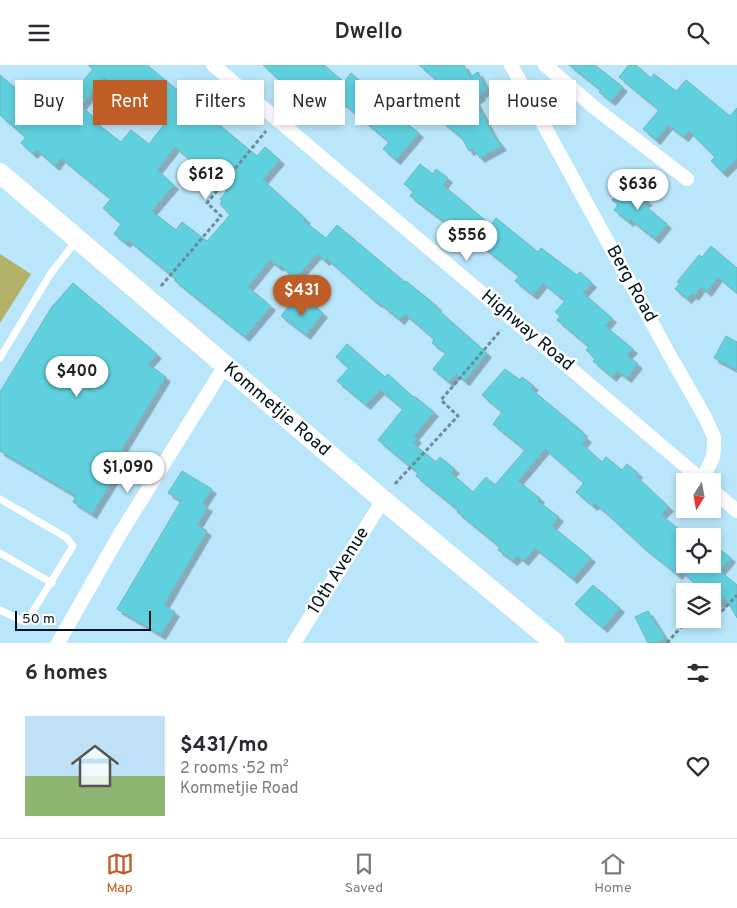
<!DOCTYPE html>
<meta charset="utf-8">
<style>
body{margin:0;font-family:Overpass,sans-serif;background:#f7f7f7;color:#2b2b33;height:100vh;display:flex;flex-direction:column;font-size:19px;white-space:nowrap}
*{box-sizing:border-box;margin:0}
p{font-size:16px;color:#7c7c81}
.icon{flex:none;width:28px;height:28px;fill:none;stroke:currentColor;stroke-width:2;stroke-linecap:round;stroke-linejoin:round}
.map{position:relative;height:578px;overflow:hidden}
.panel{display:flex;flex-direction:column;background:#fff;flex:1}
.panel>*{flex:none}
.top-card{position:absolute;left:15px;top:15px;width:708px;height:45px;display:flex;gap:10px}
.needle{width:32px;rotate:191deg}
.tools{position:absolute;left:676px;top:408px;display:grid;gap:10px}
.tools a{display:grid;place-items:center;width:45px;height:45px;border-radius:0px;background:#fff;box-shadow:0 2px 8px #0003;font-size:25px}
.scale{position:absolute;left:15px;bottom:12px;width:136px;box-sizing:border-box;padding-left:5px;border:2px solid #00141c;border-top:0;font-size:14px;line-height:18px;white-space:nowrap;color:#00141c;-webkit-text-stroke:4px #fff;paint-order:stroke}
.price{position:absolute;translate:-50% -42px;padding:0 11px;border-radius:18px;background:#fff;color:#222;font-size:16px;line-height:32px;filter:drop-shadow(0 1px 2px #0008)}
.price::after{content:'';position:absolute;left:50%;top:30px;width:15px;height:11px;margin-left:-8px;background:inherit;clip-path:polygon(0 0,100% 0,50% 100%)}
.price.on{background:#c05c25;color:#fff}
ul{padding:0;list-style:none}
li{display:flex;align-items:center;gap:15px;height:125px;padding:0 25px}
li+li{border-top:1px solid #e1e1e2}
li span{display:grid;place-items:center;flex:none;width:140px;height:100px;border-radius:0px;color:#555}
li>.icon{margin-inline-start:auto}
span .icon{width:60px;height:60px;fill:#fffc;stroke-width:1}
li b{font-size:21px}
h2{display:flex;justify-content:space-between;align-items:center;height:60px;padding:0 25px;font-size:21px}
.tag{padding:0 18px;border-radius:0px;background:#fff;box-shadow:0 2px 8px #0003;font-size:18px;line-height:45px}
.tag.on{background:#c05c25;color:#fff}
header{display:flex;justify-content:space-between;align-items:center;height:65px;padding:0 25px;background:#fff;font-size:22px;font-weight:600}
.menu{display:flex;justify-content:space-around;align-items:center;height:70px;border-top:1px solid #e1e1e2;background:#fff;font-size:14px;color:#7c7c81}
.menu a{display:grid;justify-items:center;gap:2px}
.menu .on{color:#c05c25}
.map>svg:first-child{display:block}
.green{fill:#b3b068}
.building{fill:#5fd0de;stroke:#72b3bc;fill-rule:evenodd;filter:url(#shadow)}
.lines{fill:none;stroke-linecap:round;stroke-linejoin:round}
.path{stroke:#6a8c9b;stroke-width:3;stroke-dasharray:4 2.5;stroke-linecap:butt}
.service{stroke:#fff;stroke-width:7}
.minor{stroke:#fff;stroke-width:14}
.secondary{stroke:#fff;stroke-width:20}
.labels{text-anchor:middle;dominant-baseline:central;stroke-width:5;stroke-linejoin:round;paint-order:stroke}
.street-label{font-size:18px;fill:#00141c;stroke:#fff}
</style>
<header><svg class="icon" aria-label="menu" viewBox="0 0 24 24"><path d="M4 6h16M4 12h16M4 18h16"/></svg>Dwello<svg class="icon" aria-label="search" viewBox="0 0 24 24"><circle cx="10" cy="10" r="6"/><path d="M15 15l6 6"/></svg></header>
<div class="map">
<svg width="737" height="578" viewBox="0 0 737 578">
<defs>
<filter id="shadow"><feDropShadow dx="4.5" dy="4.5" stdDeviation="0" flood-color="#0004"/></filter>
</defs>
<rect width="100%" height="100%" fill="#b9e6fa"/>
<path class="green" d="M0,189L31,209L0,258Z"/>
<path class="building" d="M88,0H147L257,91L265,82L280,95L263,115L306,154L304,156L326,173L337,160L405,217L406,216L437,241L436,243L487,288L465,316L456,309L449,317L433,304L446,288L432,278L434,275L433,273L405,249L400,255L378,237L377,238L327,194L325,196L317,189L295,214L280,200L279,202L270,195L248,222L271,241L245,272L174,215L176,214L128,175L126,178L114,169L121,159L103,143L111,134L61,93L55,101L37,85L33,89L21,78L26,72L0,50V10L51,53L93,4ZM104,13L140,44L145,38L166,57L149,79L131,65L121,77L95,57L97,55L81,41ZM175,82L227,126L220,134L222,136L220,139L230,150L207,176L182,157L176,165L152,146L174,120L157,105Z
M263,0H324L344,17L351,8L380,33L378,36L419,68L396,95L383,84L389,77L319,18L316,21L314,19L302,32L301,31L299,33Z
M419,0H464L470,12L478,7L487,25L480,29L481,31L475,35L494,71L502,81L480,93L473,84L469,86L462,73L441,56L443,50L433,31L446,23Z
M569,0H595L623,22L611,36L599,27L601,25Z
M629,0H636L651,13L654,9L676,26L686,15L730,51L737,43V94L723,108L711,96L715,92L689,66L684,72L668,60L656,75L643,64L659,45L619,12Z
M420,99L433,109L436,104L448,113L443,120L491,160L496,153L538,187L541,183L577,210L580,207L592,218L583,228L612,253L605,261L633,284L627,290L638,299L627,313L617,306L612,312L593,296L595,294L586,285L589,282L557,255L560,251L555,247L565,236L543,218L533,230L515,216L519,211L467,169L462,174L443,156L410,131L414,126L404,119Z
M625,118L648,136L643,139L667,159L655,174L631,155L629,157L614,145L618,140L612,135Z
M711,181L737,203V228L718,212L707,227L701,222L694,231L692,229L687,234L675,224L680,218L677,217L699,190L702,192Z
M73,218L157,289L148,299L166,312L122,384L129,389L92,449L73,437L76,431L0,386V327L51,243Z
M293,236L307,246L312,239L323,248L306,270L281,251Z
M726,271L737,277V305L714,293Z
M347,279L385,312L388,309L413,332L414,331L434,347L414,371L417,373L413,378L436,397L440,392L455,404L451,408L473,427L486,412L495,420L525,385L493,359L502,347L482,330L505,304L520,315L522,312L534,321L531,324L583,367L582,369L587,373L582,379L602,397L606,392L622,405L627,399L638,408L636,411L669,442L661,450L685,469V499H712V478L731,493L720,506L737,520V553L725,532L720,539L712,533V526H704L681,506L678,510L643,482L604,446L595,439L593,441L576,427L584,418L545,384L518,416L540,433L538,436L559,452L552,461L591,493L573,514L535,483L524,496L518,491L513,496L498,485L500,482L457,447L458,445L416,411L418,408L378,375L403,344L380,325L366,340L337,316L349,303L336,292Z
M182,406L212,424L202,439L208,442L197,460L207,466L164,540L175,547L161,570L117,544L181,436L168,428Z
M593,520L620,543L603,563L575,539Z
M648,546L665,573L655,578H648L635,552Z"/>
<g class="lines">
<path class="path" d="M161,221L221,151L207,138L266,66
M395,419L458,351L441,335L501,265
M697,554L705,560H709L737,530
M667,578L688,554"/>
<path class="service" d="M0,293L51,208L76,176
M0,434L67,473L73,481L27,556H23L0,545
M0,488L52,518"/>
<path class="minor" d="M213,0L703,416
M511,0L669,289L705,352L714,372V383L713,392L702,416
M545,0L595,43L687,114
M712,425L737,446
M58,578L120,469L226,299
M294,578L383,435"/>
<path class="secondary" id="s1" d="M0,108L383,435L555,578"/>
</g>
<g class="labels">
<g class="street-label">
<text transform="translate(631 219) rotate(61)">Berg Road</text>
<text transform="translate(527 266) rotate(40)">Highway Road</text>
<text stroke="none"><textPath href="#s1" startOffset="364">Kommetjie Road</textPath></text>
<text transform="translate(339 506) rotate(-58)">10th Avenue</text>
</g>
</g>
</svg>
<div class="tools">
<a><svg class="needle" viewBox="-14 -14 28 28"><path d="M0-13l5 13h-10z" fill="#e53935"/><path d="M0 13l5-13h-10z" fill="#7c7c81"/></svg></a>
<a><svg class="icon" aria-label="locate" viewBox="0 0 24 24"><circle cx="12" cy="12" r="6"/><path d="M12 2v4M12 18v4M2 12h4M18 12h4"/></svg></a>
<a><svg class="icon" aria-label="layers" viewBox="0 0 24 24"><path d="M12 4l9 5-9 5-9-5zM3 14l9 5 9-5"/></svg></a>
</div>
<div class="scale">50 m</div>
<b class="price" style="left:206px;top:136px">$612</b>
<b class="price" style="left:638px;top:146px">$636</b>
<b class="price" style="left:467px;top:197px">$556</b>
<b class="price on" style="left:302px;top:252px">$431</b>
<b class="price" style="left:77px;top:333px">$400</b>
<b class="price" style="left:128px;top:429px">$1,090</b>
<div class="top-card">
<a class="tag">Buy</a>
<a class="tag on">Rent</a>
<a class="tag">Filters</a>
<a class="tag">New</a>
<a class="tag">Apartment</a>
<a class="tag">House</a>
</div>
</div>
<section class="panel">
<h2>6 homes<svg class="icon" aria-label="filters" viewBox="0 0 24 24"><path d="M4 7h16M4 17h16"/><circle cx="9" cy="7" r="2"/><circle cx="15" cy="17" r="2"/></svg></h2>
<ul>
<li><span style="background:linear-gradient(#bfe0f5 60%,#8fb573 0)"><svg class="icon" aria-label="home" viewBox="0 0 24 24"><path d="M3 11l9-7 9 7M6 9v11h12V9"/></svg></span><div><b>$431/mo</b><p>2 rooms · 52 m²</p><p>Kommetjie Road</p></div><svg class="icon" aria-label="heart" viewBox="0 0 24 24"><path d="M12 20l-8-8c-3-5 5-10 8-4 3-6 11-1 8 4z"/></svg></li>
</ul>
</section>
<nav class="menu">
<a class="on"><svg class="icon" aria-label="map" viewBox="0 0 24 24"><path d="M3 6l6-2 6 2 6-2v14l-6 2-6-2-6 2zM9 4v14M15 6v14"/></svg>Map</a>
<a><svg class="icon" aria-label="saved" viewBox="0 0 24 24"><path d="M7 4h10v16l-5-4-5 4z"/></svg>Saved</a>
<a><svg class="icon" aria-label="home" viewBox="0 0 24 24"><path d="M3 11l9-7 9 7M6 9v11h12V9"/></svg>Home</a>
</nav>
